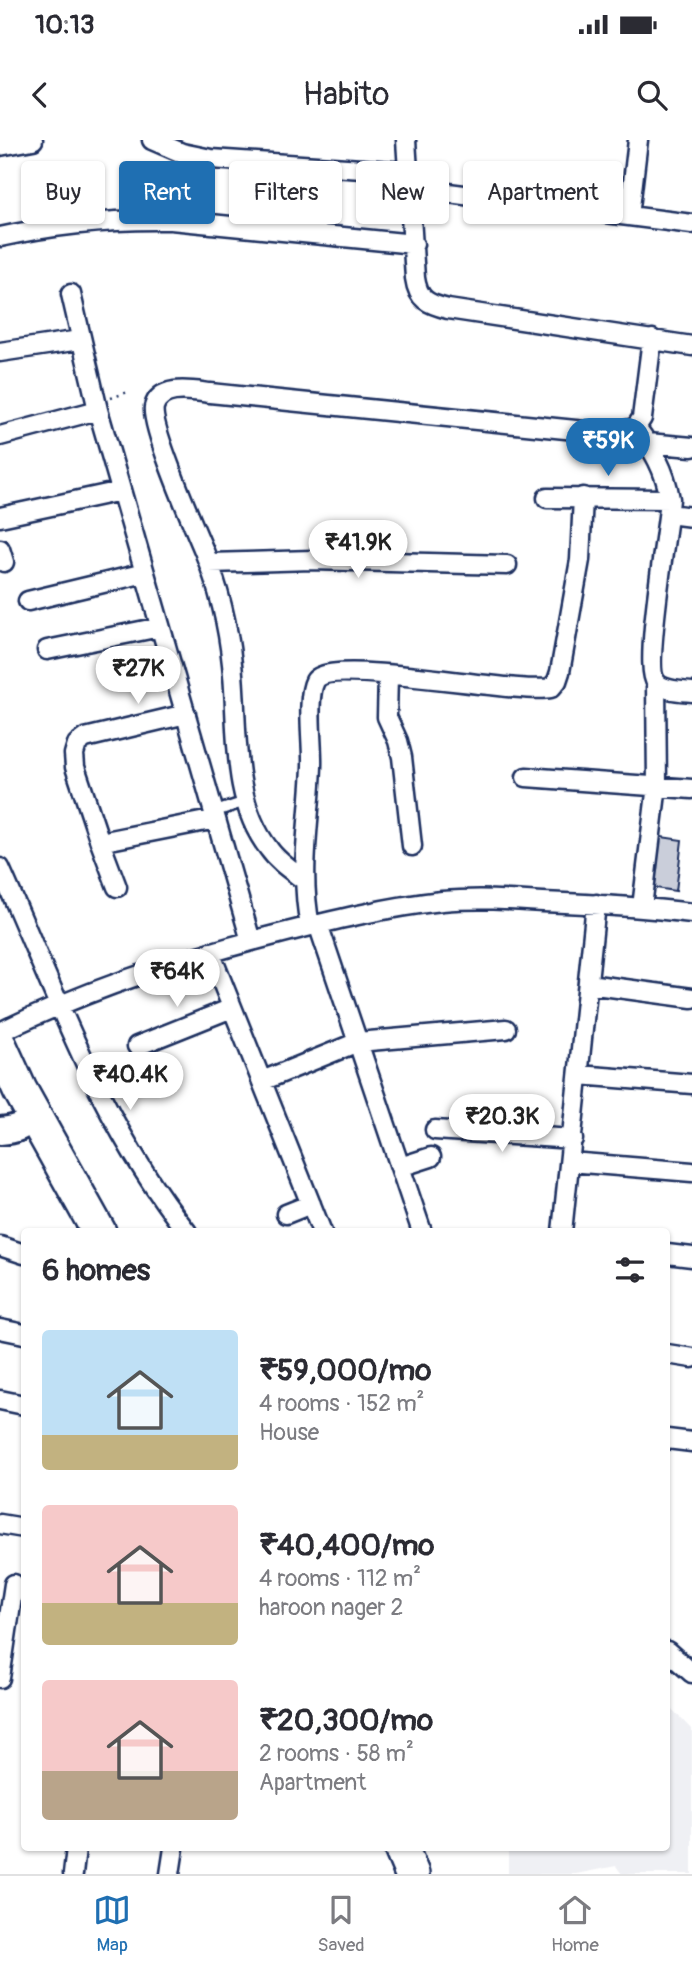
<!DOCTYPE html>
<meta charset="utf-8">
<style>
body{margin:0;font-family:Pangolin,sans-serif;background:#f2f2f3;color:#2b2b33;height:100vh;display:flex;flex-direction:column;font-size:26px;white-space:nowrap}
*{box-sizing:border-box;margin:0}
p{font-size:23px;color:#7c7c81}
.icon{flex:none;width:38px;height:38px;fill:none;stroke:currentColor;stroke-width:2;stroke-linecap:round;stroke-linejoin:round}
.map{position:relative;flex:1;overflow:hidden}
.sheet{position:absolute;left:21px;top:1088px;width:649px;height:623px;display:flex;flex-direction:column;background:#fff;border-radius:7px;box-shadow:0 2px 5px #0004}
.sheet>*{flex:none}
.guide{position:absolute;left:21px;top:21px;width:651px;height:63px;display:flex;gap:14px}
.price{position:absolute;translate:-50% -60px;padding:0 16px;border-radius:24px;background:#fff;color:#222;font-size:23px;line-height:46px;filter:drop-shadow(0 2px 4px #0008)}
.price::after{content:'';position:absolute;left:50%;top:42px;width:21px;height:16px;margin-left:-10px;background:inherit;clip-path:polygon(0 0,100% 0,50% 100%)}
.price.on{background:#1f6fb2;color:#fff}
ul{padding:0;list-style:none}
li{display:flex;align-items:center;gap:21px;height:175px;padding:0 21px}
li span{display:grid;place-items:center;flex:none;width:196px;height:140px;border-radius:7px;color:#555}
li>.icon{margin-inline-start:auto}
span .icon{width:84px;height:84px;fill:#fffc;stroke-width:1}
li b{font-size:30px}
h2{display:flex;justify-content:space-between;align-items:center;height:84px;padding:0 21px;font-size:30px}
.chip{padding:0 24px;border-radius:7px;background:#fff;box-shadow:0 2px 5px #0004;font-size:24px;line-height:63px}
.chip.on{background:#1f6fb2;color:#fff}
.status{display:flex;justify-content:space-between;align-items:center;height:49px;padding:0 35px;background:#fff;direction:ltr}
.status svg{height:19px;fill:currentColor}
header{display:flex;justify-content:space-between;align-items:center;height:91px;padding:0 21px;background:#fff;font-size:32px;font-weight:600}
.dock{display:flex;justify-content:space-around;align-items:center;height:98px;border-top:2px solid #e1e1e2;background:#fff;font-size:19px;color:#7c7c81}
.dock a{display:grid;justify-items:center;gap:4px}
.dock .on{color:#1f6fb2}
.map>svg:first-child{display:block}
.built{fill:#eff0f4}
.building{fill:#caceda;stroke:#1b2f5e;stroke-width:2}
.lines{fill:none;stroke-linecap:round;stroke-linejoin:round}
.lane-casing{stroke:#1b2f5e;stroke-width:14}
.street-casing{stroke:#1b2f5e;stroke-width:23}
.secondary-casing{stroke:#1b2f5e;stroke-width:32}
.highway-casing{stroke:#1b2f5e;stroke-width:38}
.path{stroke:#1b2f5e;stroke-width:2.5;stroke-dasharray:2 5;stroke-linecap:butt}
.lane{stroke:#fff;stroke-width:9}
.street{stroke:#fff;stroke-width:18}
.secondary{stroke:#fff;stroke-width:26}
.highway{stroke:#fff;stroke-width:33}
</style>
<div class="status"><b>10:13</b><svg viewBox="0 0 49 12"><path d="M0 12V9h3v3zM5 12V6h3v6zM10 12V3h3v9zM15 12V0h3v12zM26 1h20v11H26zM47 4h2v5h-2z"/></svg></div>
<header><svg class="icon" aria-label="back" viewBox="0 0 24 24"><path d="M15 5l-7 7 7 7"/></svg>Habito<svg class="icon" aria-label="search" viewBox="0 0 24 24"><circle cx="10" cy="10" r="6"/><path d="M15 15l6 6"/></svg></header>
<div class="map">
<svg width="692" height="1734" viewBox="0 0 692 1734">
<rect width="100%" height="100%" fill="#fff"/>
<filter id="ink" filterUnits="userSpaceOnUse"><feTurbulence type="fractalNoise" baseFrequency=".0143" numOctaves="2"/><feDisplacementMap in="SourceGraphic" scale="14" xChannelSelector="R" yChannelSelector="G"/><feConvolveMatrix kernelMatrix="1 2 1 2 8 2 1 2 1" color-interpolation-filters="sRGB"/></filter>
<g filter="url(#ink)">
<path class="built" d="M667,1564L692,1590V1734H622L616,1726L576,1734H508V1708H667Z"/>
<path class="building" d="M655,696L682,700L676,751L649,747Z"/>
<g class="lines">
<g class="lane-casing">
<path id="lane" d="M214,672L247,661"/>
</g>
<g class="street-casing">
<path id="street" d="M152,0L182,13L211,19L407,32
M406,0L415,138C418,160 428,164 448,169L692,206
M0,6L33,0
M409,48L692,84
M629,76L638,0
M0,97C57,84 113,79 171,80L414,104
M71,154L98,270L251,801
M0,212L80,200
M636,287C653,310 665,329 670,359C668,388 643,526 656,542C663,551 682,551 692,552
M0,296L98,270
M648,303L692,307
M547,358L670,359
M669,374L692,377
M0,377L121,351
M0,409L4,422
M209,423L312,420L507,425
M28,461L145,433
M47,510L160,487
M388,535L387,577L398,601L402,617L412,706
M186,574L85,598L77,604L74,614L75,627L100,702L216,679
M526,637L692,649
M100,702L117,747
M0,728C57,855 99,981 187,1092
M304,740C292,731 278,722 269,709C229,658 239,583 232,524C228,485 219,448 204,411C194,387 150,286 154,267C160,244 193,251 210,253L615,294L636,287L642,278L652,199
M642,767L657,645L656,543
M318,784L422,1092
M310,786C299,730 310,681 312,626C313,606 306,558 315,541C328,516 515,555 551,548L557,541L560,532L580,420L583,357
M210,812L322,1092
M588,844L692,858
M0,892C89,849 180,819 275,795C330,781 386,767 442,761C476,758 510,760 543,762C593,764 643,767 692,773
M137,906L232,868
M579,935L692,944
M262,941L358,902L506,889
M435,990L573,999
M570,1022L692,1032
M400,1027L431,1017
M286,1074L311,1064
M562,1092L596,764
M0,1106L24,1114
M667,1114L692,1117
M0,1189L24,1194
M667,1214L692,1218
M0,1260L24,1265
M667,1299L692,1302
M0,1384L24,1388
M667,1511L692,1533
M0,1538L14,1444
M73,1734L76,1708
M170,1734L174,1708"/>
</g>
<g class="secondary-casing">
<path id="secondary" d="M0,991C16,990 23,986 35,976"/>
</g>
<g class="highway-casing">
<path id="highway" d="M0,906L20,950L99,1092
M401,1708L412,1734"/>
</g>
<path class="path" d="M111,258L128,252"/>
<use href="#lane" class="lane"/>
<use href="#street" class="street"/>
<use href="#secondary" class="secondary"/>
<use href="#highway" class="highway"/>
</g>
</g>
</svg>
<b class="price on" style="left:608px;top:338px">₹59K</b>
<b class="price" style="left:358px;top:440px">₹41.9K</b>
<b class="price" style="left:138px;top:566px">₹27K</b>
<b class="price" style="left:177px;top:869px">₹64K</b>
<b class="price" style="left:130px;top:972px">₹40.4K</b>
<b class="price" style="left:502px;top:1014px">₹20.3K</b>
<div class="guide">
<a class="chip">Buy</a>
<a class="chip on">Rent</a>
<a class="chip">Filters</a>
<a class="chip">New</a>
<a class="chip">Apartment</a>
</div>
<section class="sheet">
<h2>6 homes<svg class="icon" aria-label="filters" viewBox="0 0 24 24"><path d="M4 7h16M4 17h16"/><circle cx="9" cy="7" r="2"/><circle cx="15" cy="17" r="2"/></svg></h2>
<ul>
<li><span style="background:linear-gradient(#bfe0f5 75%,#c2b280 0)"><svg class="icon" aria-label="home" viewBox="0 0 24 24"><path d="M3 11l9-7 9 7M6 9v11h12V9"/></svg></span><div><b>₹59,000/mo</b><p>4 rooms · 152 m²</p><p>House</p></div></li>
<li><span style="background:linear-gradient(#f6c9c9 70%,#c2b280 0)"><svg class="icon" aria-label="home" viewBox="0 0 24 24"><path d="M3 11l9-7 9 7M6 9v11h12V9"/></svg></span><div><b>₹40,400/mo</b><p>4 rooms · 112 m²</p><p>haroon nager 2</p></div></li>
<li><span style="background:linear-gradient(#f6c9c9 65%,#b9a48a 0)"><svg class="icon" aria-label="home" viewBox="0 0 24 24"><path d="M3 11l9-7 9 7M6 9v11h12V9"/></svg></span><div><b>₹20,300/mo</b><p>2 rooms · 58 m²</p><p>Apartment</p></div></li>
</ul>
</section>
</div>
<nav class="dock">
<a class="on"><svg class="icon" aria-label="map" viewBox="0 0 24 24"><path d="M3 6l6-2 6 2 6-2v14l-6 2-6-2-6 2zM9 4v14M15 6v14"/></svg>Map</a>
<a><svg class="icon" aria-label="saved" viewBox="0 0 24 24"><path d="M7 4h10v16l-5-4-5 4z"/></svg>Saved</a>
<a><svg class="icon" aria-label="home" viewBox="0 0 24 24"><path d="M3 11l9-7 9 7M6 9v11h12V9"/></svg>Home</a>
</nav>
